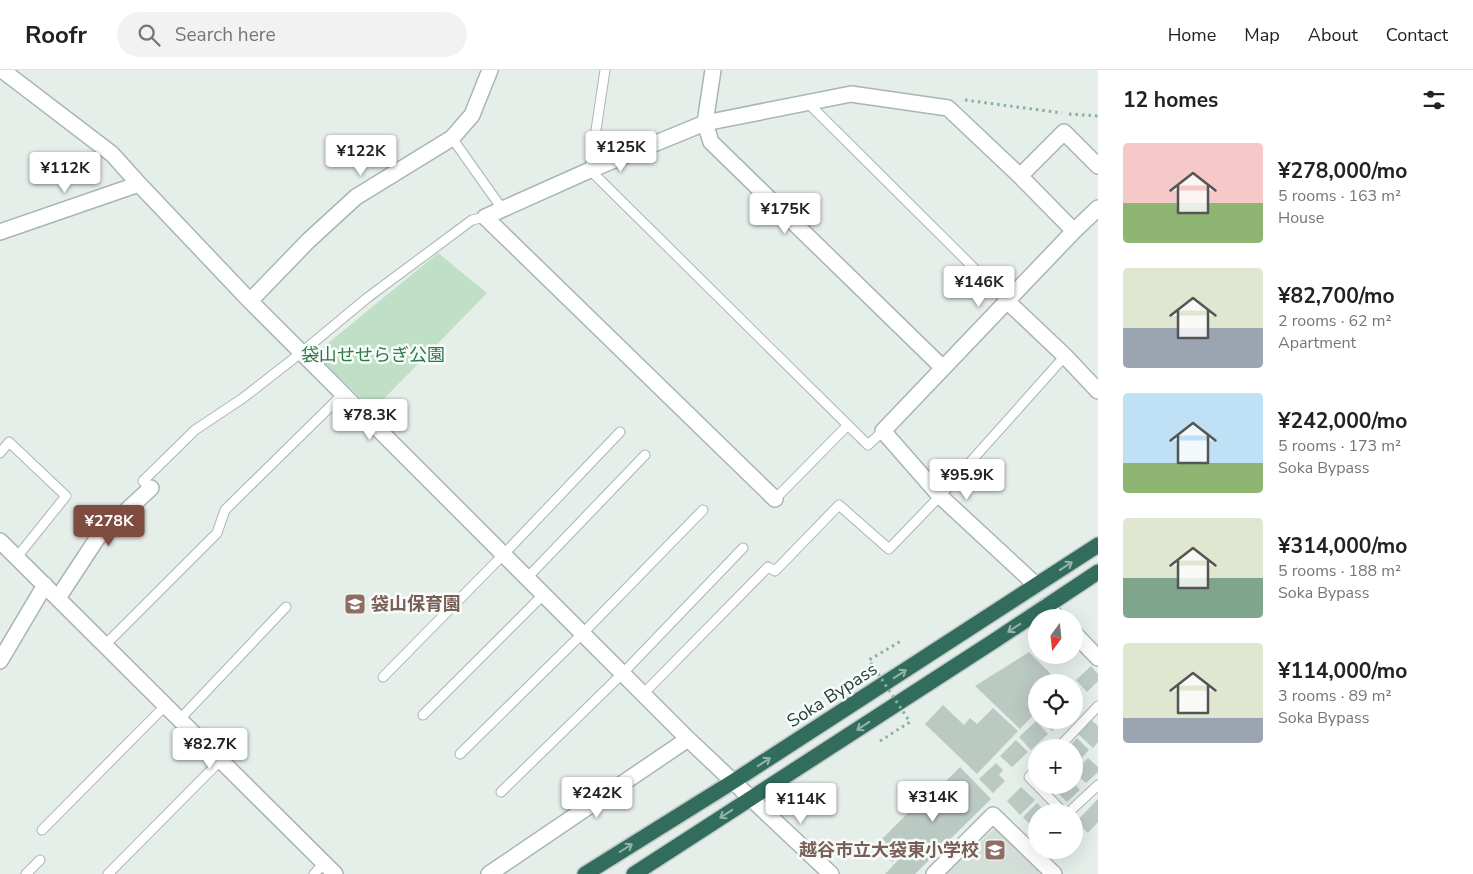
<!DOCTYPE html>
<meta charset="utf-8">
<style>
body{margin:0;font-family:"Nunito Sans","Noto Sans JP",sans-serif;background:#f2f2f2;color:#222;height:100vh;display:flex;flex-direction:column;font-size:19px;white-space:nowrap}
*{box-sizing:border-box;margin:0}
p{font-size:16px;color:#767676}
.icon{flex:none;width:28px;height:28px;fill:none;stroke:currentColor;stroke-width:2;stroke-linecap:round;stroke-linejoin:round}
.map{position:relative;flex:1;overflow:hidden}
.side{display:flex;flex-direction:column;background:#fff;width:375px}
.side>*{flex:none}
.needle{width:32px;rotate:195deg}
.fabs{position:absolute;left:1028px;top:539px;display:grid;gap:10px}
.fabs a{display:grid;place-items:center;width:55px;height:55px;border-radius:50%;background:#fff;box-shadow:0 5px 20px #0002;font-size:25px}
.price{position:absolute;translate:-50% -42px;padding:0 11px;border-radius:5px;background:#fff;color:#222;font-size:16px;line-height:32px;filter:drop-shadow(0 1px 2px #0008)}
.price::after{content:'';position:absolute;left:50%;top:30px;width:15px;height:11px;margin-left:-8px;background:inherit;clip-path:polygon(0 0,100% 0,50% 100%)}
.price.current{background:#7e4c40;color:#fff}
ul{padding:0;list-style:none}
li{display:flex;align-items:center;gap:15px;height:125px;padding:0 25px}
li span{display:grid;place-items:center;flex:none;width:140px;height:100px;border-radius:5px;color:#555}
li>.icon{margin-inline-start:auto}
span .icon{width:60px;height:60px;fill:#fffc;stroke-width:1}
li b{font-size:21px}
h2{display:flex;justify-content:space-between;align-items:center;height:60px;padding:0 25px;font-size:21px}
header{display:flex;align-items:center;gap:30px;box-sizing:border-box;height:70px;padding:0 25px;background:#fff;border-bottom:1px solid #e0e0e0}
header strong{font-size:24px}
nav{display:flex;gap:28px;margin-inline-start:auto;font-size:18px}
.search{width:350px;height:45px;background:#f2f2f2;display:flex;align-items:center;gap:12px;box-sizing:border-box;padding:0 18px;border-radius:28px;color:#767676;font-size:19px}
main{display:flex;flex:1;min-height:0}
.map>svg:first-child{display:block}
.built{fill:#d4ded9}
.green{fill:#c0dfc7}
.building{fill:#bbc9c3}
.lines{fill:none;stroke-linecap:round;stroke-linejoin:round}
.lane-casing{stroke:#a8b6b1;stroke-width:11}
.street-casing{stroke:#a8b6b1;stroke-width:18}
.highway-casing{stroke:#c2cac7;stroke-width:18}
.path{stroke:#87b1a2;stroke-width:3;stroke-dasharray:2.5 4;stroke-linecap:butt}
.lane{stroke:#fff;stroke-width:9}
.street{stroke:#fff;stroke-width:15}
.highway{stroke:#316c5d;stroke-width:15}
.path-bridge{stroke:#87b1a2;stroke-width:3;stroke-dasharray:2.5 4;stroke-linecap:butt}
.oneway{stroke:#94b4ab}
.labels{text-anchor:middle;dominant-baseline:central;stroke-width:5;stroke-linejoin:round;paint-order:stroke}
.park-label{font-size:18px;fill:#307748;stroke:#f7fbf9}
.education-label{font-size:18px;font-weight:bold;fill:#785e54;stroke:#f7fbf9;text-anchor:start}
.street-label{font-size:18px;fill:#254038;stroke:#f7fbf9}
</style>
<header>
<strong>Roofr</strong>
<div class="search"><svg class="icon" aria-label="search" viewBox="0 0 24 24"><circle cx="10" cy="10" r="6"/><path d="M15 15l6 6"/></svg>Search here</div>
<nav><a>Home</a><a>Map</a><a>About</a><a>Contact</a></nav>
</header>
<main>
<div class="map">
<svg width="1098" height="804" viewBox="0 0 1098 804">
<rect width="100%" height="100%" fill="#e6eeea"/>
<path class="built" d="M996,757L1044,804H946Z"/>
<path class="green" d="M438,183L487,223L373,340L315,284Z"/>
<path class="building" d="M1029,582L1059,612H1036V642L1020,659L975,616Z
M1091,596L1098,604V611L1087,622L1076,610Z
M1074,615L1080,622L1077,625L1082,630L1074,637Z
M943,635L964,655L970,648L977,654L993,638L1018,661L977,704L925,654Z
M1090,649L1098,656V672L1093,678L1077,663Z
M1041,650H1063L1052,661Z
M1036,651L1048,664L1031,680L1019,667Z
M1077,668L1089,680L1074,696V678H1068Z
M1016,670L1028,682L1012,697L1000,686Z
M1088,688L1098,697V702L1086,713L1074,702Z
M996,693L1003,700L999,705L1005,711L993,723L979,709Z
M960,697L991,729L915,804H885L901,787L899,785L892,792L879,779L886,772L882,769L927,724L930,727Z
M1074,713L1080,720L1067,732L1055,720L1060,715H1074Z
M1021,717L1035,730L1020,745L1007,731Z
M1098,729V752L1088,763L1076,752Z
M1037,733L1046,742H1036V761L1023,747Z
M1051,780H1065L1058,787Z"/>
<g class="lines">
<g class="lane-casing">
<path id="lane" d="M605,0L590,100L868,375L883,361
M807,32L1007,231
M452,68L503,140
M0,383L9,372L66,426L17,487
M151,418L143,411L195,360L243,328L302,282L367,228L472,150L485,147
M775,429L848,355
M527,508L645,385
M105,575L217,463L225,440L343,324
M383,607L504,484L620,362
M643,624L768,497L775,501L839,435L889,479L940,426L1065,286
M423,645L544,524
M180,649L286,537
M1058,678L1098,636
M460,684L583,563L703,440
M1036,700L1029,707L1036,714
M1037,715L1063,742
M501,722L623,603L743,478
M1069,742L1098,715
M42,760L166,635
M26,804L40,790
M108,804L221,690
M314,804L324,793"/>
</g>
<g class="street-casing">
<path id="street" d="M2,0L112,84L139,114L250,231L688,669L831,804
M713,0L705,53L711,72L943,298
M1020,106L1064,62L1098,96
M0,162L139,114
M250,231L308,171L356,127L452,68L472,45L490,0
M1007,231L1065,286L1098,321
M775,429L485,147L590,100L705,53L851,24L948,38L1020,106L1074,161
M0,471L335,804
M1036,515L940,426L883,361L1074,161L1098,138
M58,528L98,467L151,418
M1046,536L1058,548
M1074,563L1098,588
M0,591L45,515
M489,804L688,669
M934,804L993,745L1054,804"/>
</g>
<g class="highway-casing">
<path id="highway" d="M585,804L734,711L1098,475
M634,804L994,571L1098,502"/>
</g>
<path class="path" d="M965,30L1062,43
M1069,44L1098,46"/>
<use href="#lane" class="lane"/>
<use href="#street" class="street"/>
<use href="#highway" class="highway"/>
<path class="path-bridge" d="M880,671L910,652L869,590L901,571"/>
</g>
<defs><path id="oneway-shaft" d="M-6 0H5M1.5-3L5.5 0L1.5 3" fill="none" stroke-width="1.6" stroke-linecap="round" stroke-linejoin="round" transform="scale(1.25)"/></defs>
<g class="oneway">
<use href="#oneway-shaft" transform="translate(1066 496) rotate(-33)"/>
<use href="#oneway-shaft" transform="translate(1014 558) rotate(146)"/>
<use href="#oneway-shaft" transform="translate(900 604) rotate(-33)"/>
<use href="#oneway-shaft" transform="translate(863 656) rotate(147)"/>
<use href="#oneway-shaft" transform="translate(764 692) rotate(-33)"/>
<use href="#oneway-shaft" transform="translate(726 744) rotate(147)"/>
<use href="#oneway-shaft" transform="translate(626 778) rotate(-32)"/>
</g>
<defs>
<g id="school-square" transform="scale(1.125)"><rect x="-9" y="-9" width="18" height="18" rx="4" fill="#8d6e63" stroke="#f7fbf9"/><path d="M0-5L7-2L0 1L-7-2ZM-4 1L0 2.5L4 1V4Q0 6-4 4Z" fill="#fff"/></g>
</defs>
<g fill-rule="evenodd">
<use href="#school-square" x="355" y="534"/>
<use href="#school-square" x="995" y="780"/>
</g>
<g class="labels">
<g class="park-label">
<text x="373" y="285">袋山せせらぎ公園</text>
</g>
<g class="education-label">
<text x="371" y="534">袋山保育園</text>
<text x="979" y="780" text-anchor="end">越谷市立大袋東小学校</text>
</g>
<g class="street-label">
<text transform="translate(832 625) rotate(-33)">Soka Bypass</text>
</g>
</g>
</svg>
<div class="fabs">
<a><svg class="needle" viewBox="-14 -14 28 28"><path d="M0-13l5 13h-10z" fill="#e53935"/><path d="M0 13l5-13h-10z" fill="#767676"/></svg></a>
<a><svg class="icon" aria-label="locate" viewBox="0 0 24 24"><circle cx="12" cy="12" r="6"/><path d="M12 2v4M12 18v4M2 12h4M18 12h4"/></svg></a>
<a>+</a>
<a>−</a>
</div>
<b class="price" style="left:621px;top:103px">¥125K</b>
<b class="price" style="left:361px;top:107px">¥122K</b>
<b class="price" style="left:65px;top:124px">¥112K</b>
<b class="price" style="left:785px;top:165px">¥175K</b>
<b class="price" style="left:979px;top:238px">¥146K</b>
<b class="price" style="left:370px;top:371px">¥78.3K</b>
<b class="price" style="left:967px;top:431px">¥95.9K</b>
<b class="price current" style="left:109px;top:477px">¥278K</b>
<b class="price" style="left:210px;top:700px">¥82.7K</b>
<b class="price" style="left:597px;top:749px">¥242K</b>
<b class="price" style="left:933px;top:753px">¥314K</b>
<b class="price" style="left:801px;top:755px">¥114K</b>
</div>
<section class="side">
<h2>12 homes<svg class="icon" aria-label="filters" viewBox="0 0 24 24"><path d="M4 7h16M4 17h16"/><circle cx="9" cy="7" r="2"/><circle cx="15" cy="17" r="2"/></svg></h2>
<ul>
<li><span style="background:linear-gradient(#f6c9c9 60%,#8fb573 0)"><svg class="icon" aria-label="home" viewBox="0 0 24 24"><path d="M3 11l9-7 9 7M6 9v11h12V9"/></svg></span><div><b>¥278,000/mo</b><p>5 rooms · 163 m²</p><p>House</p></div></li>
<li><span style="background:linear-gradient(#dfe7d0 60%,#9aa5b1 0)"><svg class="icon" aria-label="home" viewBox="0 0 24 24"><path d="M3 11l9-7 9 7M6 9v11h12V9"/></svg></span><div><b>¥82,700/mo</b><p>2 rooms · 62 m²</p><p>Apartment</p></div></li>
<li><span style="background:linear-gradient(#bfe0f5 70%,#8fb573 0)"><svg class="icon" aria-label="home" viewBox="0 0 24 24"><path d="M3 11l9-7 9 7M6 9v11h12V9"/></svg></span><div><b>¥242,000/mo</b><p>5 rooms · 173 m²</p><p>Soka Bypass</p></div></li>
<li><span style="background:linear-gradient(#dfe7d0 60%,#7fa58c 0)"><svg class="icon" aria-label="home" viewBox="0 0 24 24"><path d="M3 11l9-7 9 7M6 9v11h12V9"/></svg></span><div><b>¥314,000/mo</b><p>5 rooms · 188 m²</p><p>Soka Bypass</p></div></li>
<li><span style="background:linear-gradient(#dfe7d0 75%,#9aa5b1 0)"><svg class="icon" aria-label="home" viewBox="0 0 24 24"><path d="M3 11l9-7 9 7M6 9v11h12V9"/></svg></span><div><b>¥114,000/mo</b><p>3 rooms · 89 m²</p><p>Soka Bypass</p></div></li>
</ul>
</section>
</main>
